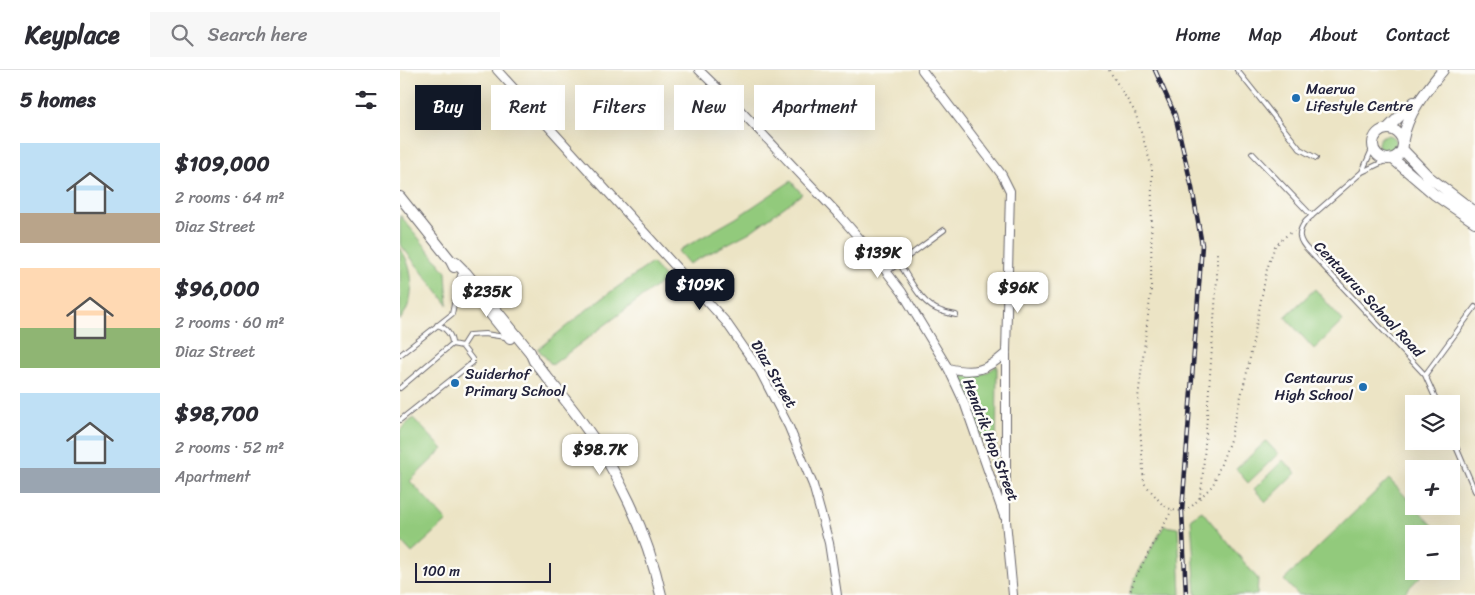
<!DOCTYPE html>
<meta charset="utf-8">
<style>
body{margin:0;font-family:Sriracha,sans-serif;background:#f7f7f7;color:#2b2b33;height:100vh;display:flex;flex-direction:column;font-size:19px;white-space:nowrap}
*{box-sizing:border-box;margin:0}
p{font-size:16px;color:#7c7c81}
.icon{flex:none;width:28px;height:28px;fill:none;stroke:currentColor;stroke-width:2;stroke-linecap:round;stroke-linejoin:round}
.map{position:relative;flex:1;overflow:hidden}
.drawer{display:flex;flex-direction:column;background:#fff;width:400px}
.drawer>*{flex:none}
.top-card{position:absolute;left:15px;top:15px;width:475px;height:45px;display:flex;gap:10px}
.fabs{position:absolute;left:1005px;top:325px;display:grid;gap:10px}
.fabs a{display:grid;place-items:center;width:55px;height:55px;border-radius:0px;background:#fff;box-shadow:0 5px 20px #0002;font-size:25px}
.scale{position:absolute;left:15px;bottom:12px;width:136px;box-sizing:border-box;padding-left:5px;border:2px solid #22223b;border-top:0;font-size:14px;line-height:18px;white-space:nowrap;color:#22223b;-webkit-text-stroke:4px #fdfcf7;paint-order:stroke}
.price{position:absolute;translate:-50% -42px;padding:0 11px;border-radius:10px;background:#fff;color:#222;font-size:16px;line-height:32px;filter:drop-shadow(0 1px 2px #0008)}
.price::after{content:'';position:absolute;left:50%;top:30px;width:15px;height:11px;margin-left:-8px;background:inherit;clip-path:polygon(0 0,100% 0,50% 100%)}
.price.on{background:#111827;color:#fff}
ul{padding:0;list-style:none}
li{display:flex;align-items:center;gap:15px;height:125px;padding:0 20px}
li span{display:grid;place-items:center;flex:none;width:140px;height:100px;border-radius:0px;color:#555}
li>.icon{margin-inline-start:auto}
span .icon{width:60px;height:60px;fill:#fffc;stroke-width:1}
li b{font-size:21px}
h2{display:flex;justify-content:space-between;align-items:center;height:60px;padding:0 20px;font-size:21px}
.chip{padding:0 18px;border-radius:0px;background:#fff;box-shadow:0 5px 20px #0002;font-size:18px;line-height:45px}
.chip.on{background:#111827;color:#fff}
header{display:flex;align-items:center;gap:30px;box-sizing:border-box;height:70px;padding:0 25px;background:#fff;border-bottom:1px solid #e1e1e2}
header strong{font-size:24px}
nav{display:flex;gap:28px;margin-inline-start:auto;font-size:18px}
.search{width:350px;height:45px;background:#f7f7f7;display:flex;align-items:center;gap:12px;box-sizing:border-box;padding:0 18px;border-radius:0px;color:#7c7c81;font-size:19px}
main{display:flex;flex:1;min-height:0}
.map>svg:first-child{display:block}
.green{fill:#92ca7c;stroke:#5a765c}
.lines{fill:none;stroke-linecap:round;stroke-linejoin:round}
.service-casing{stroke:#69666b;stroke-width:6}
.minor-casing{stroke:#69666b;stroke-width:10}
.tertiary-casing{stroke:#69666b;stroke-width:12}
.path{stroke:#69666b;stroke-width:2;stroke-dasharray:1 4;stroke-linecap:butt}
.service{stroke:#fff;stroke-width:4}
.minor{stroke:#fff;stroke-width:8}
.tertiary{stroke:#fff;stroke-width:10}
.rail-casing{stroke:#22223b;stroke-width:4.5}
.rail{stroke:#fdfcf7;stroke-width:2.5;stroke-dasharray:8;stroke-linecap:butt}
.poi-dot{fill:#1f6fb2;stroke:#fdfcf7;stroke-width:2}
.labels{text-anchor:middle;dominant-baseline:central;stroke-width:5;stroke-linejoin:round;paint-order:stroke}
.poi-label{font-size:15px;fill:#22223b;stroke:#fdfcf7;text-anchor:start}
.street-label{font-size:15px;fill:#22223b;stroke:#fdfcf7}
</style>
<header>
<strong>Keyplace</strong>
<div class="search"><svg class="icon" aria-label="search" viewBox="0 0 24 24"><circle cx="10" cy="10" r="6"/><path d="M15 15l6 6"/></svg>Search here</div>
<nav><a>Home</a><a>Map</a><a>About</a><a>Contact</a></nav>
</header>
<main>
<section class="drawer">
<h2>5 homes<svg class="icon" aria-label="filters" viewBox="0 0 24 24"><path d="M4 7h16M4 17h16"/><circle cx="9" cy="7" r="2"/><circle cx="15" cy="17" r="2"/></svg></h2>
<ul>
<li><span style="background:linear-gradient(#bfe0f5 70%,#b9a48a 0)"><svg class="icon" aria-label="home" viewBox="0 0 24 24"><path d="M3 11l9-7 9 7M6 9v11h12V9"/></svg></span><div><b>$109,000</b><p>2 rooms · 64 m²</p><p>Diaz Street</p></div></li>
<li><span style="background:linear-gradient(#ffd9b3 60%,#8fb573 0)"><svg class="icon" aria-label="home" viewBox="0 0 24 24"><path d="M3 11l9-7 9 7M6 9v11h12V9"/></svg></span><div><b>$96,000</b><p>2 rooms · 60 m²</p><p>Diaz Street</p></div></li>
<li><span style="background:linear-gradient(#bfe0f5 75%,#9aa5b1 0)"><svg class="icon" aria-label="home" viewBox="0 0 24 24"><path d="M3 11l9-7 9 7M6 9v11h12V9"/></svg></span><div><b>$98,700</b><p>2 rooms · 52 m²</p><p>Apartment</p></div></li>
</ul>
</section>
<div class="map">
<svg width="1075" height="525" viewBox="0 0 1075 525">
<rect width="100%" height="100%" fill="#fdfcf7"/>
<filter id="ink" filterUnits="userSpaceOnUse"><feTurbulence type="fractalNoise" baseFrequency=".02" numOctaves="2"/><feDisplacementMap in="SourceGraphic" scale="10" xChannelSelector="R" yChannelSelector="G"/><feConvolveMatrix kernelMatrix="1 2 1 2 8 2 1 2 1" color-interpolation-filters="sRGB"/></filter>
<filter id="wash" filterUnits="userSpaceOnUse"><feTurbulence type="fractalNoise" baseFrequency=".0096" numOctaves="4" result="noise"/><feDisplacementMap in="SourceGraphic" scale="20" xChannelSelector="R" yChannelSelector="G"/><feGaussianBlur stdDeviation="1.12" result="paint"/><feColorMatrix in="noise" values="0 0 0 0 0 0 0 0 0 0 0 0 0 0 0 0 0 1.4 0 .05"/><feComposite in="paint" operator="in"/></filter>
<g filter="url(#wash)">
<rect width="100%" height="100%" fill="#ece4c5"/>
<path class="green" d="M978 74a9 9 0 1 1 18 0a9 9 0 1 1-18 0Z
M391,111L402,124L350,162L289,194L278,181L336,148Z
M0,145L46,202L48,235L0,174Z
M0,178C15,199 16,230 0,250Z
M252,193L266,209L152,295L138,279L199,230Z
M915,219L943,251L914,279L885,247Z
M597,295L596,407L575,346L557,305C572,308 586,306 597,295Z
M13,348L43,379L10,411L47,451L12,483L0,470V360Z
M866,371L878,384L848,413L836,399Z
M883,390L896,403L866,432L854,419Z
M989,409L1041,464H1014V501H1026L1002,525H898L884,510Z
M802,441L858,509L857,525H796L791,448Z
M764,456L778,458L781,525H729L735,508Z"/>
</g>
<g filter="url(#ink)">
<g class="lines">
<g class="service-casing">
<path id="service" d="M837,0L900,79L916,88
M852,83L912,146
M987,90L962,102L906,151C896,163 899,171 909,181L1025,305L1038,334
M962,102L973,77
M499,193C510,209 521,235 541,241C546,243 551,244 556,245
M487,202L544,160
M62,276L69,265L85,264L105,267
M0,285L52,244L60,205
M1025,305L1075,237
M0,318L52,274C52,266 46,257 37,255
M0,350L72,293V289L62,276L52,274
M1051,365L1075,421"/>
</g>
<g class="minor-casing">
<path id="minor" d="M97,0L326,252L360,301L389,357L413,415L429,473L437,525
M299,0L338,38L439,145L473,184L502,222L548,298L564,332L604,446
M522,0L602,105L610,121L606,283V451L613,525
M548,298C574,304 586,301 606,283"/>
</g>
<g class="tertiary-casing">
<path id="tertiary" d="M988,58L1014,32
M973 74a15 15 0 1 1 30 0a15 15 0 1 1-30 0Z
M1003,69C1008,42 1026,21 1043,0
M1003,80L1029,107L1075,142
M993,89L1034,124L1075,152
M0,127L51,191L54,197
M51,191L56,193L66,203L130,282L134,291C149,310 165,329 179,348C218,400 247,462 261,525
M77,227L110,268"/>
</g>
<path class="path" d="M709,0L735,42L752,98L751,221L738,328L744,413L762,434L772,440L782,441L791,437L799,429L802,415L817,209V183
M800,428L813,415L830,370L848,298L867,199L875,176L887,165L894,161
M729,525L735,508L772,440"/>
<use href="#service" class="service"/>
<use href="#minor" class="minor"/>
<use href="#tertiary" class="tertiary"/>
<g class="rail-casing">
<path id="rail" d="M755,0L775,45L792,118L802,175L782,441L786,525"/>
</g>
<use href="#rail" class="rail"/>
</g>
</g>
<g class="poi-dot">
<circle cx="896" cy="28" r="5"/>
<circle cx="55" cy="313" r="5"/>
<circle cx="963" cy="317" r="5"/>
</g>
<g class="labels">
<g class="poi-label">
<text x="906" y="19">Maerua<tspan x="906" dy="17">Lifestyle Centre</tspan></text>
<text x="65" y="304">Suiderhof<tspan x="65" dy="17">Primary School</tspan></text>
<text x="953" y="308" text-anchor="end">Centaurus<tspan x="953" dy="17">High School</tspan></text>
</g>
<g class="street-label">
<text transform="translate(969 229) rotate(47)">Centaurus School Road</text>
<text transform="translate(374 304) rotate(60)">Diaz Street</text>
<text transform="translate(591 370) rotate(69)">Hendrik Hop Street</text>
</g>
</g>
</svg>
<div class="fabs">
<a><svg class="icon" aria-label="layers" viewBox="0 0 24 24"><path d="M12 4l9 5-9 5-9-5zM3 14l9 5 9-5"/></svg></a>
<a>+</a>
<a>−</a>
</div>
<div class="scale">100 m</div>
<b class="price" style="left:478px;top:209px">$139K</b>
<b class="price on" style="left:300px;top:241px">$109K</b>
<b class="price" style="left:618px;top:244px">$96K</b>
<b class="price" style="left:87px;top:248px">$235K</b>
<b class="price" style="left:200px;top:406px">$98.7K</b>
<div class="top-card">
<a class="chip on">Buy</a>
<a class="chip">Rent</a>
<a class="chip">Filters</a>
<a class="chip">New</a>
<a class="chip">Apartment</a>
</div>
</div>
</main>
